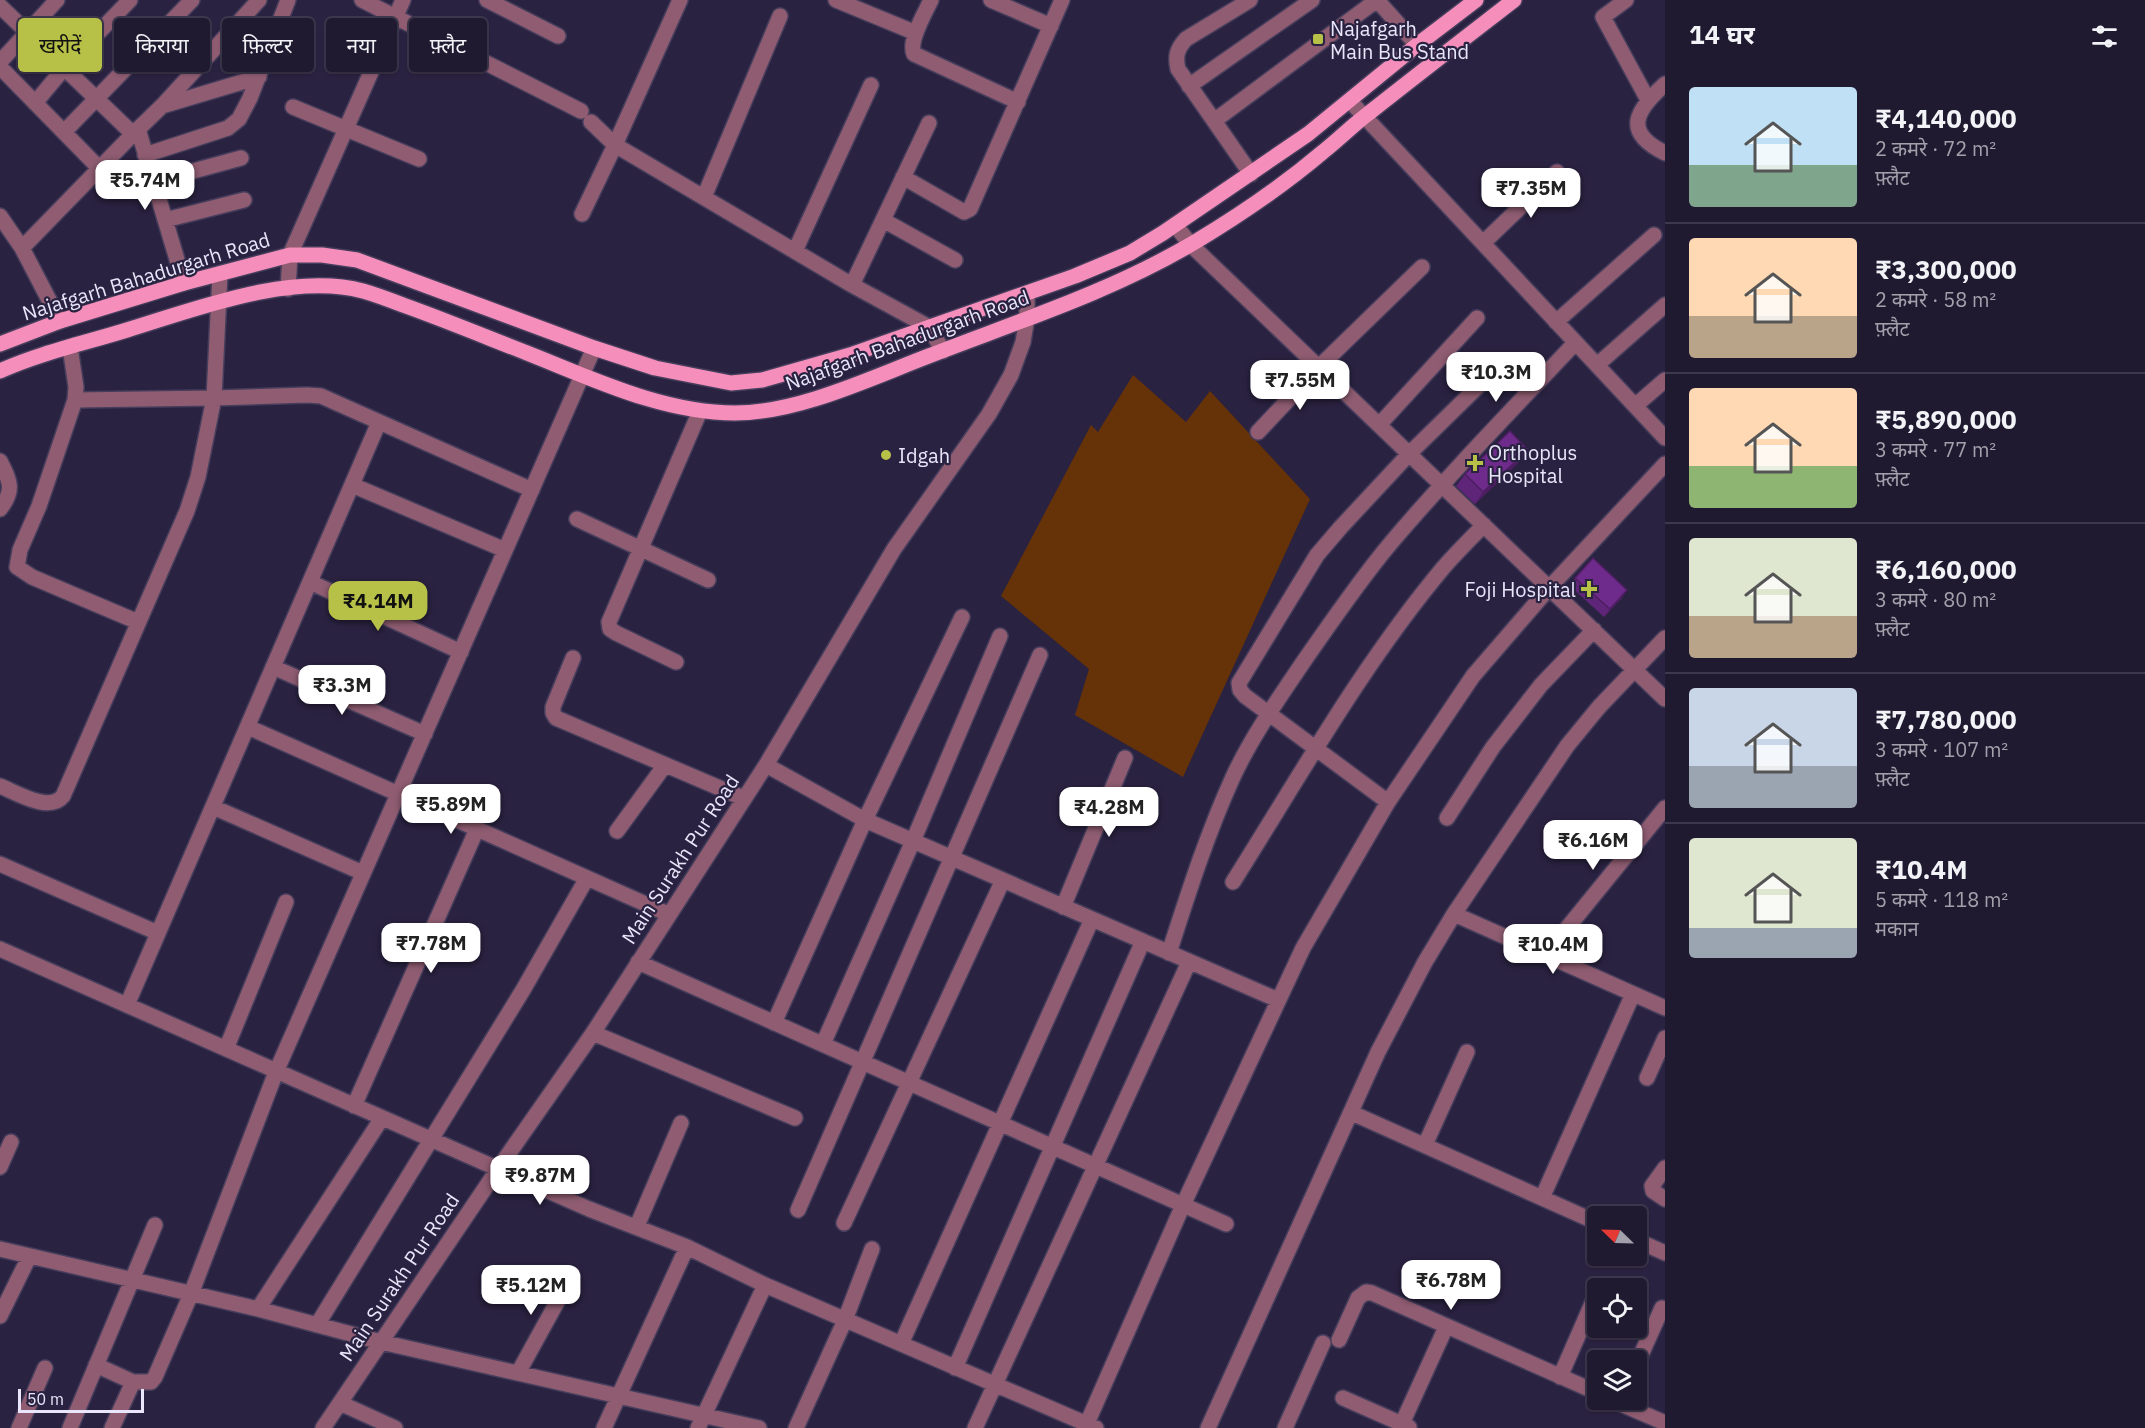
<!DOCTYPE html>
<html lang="hi">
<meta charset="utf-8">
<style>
body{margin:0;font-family:"IBM Plex Sans","Noto Sans Devanagari",sans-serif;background:#2d273d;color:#f1f3f6;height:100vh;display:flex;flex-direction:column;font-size:22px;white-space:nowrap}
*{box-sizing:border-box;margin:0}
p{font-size:20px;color:#a2a1ab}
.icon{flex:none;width:33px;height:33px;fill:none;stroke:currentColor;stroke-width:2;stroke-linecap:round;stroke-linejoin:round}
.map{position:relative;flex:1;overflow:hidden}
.side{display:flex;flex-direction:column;background:#201a31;width:480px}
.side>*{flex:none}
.guide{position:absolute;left:18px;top:18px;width:570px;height:54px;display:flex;gap:12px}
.needle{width:39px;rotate:293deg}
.fabs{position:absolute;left:1587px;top:1206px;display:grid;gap:12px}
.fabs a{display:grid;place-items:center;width:60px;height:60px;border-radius:6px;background:#201a31;box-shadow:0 2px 4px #0004,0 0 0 2px #3d384d;font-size:30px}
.scale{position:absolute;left:18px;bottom:15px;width:126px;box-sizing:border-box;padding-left:6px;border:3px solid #e9e6fb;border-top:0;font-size:16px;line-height:21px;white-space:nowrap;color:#e9e6fb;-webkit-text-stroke:4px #2a2241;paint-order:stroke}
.price{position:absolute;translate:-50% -51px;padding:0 14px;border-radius:12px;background:#fff;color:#222;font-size:20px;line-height:39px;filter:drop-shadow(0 2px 3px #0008)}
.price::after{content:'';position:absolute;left:50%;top:36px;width:18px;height:14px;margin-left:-9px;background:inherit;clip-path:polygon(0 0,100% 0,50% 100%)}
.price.on{background:#b7c148;color:#111}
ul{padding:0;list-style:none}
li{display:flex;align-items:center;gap:18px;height:150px;padding:0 24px}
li+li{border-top:2px solid #3d384d}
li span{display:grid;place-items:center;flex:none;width:168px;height:120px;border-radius:6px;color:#555}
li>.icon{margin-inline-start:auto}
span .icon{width:72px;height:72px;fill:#fffc;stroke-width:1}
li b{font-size:26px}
h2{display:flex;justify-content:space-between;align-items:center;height:72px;padding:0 24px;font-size:26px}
.pill{padding:0 21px;border-radius:6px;background:#201a31;box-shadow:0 2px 4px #0004,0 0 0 2px #3d384d;font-size:21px;line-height:54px}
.pill.on{background:#b7c148;color:#111}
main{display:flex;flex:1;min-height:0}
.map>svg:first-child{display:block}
.green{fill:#663208}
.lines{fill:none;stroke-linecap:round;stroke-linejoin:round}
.minor-casing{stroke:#453d5b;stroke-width:18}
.major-casing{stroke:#453d5b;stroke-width:18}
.minor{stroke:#8f5c71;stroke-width:15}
.major{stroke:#f58eba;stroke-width:15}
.wall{fill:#5f2578}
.shaded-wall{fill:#4d1e61}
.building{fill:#6e2b8b;stroke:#4d1e61;stroke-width:1.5}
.poi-dot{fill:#b7c148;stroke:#2a2241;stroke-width:2}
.labels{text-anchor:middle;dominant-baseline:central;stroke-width:4.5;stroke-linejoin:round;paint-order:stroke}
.poi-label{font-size:20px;fill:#e9e6fb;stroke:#2a2241;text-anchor:start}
.street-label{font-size:20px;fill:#e9e6fb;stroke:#2a2241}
</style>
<main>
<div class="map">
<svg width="1665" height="1428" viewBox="0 0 1665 1428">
<rect width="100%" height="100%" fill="#2a2241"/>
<path class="green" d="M1133,375L1186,422L1210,391L1310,499L1183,777L1075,715L1089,669L1001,596L1091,425L1098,432Z"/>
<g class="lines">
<g class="minor-casing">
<path id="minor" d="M362,0L581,111
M487,0L558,36
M836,0L916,33
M931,0C925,13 908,41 914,54L1018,102
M991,0L1051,26
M1250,0L1186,39C1177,49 1175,56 1178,69L1251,174
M1377,0L1417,45
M1626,0L1603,17L1648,100
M0,6L133,134
M0,62L57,0
M0,67L99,168
M1665,84C1636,110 1622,132 1665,153
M1189,86L1312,0
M1350,101L1665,438
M35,103L65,67L130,0
M162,106L259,77
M293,107L419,159
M1214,121L1377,0
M591,122L615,145L852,285L929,327L943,351
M138,129L184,283
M64,132L192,0
M145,155L228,128L239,119L250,98L288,0
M903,177L964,212L970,209L1062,0
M153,182L241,158
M704,197L780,16
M582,214L615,145L680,0
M0,216L22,248L60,321
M165,220L244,200
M883,220L955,260
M1175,225L1191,245L1665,699
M1483,243L1557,172
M22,248L133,134L162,106L259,0
M795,251L871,85
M220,274L214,398L307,395L321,396L532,490
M852,285L929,123
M288,289L290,255L403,0
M1556,322L1654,235
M70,347L76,387L75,400L39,506L20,550L17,567L32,577L138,622
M1597,365L1665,305
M1635,406L1665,380
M1379,425L1477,318
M1258,432L1319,367L1422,267
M0,461C10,481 15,490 0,509
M352,485L505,550
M577,519L708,580
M310,582L461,652
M573,658L553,707V713L556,718L743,798
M676,662L616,633L610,629L609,622L700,411
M273,667L425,734
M248,727L668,914
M766,765L865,820L1278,1000
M0,786C17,793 49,813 63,796L187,511L198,477L214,398L75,400
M1388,802L1245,696L1240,690L1239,683L1317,555L1341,527L1409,454L1502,363
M213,807L363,873
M1447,818L1493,747L1541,685L1594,630
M617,831L665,765
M0,864L158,933
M1233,882C1300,776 1362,665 1443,568C1456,553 1470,539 1484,525
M1063,907L1125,758
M1454,914L1665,1008
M0,949L589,1209L687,1247L765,1285L1096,1428
M1169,953C1188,894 1207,834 1233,777C1252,736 1279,698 1304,661C1332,621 1359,581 1390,544C1449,474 1513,409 1575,343
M1546,954L1665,808
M638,962L1226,1224
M127,1005L379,422
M774,1023L865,820L962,617
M593,1033L795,1118
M823,1044L913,841L1000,636
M226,1049L286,902
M1647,1078L1665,1038
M354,1106L477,829
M1352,1113L1598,1223
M1425,1145L1467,1052
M0,1167L11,1142
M1665,1168L1652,1186L1653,1191L1665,1199
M1542,1198L1633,994
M798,1210L1040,655
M844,1223L1003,880
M637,1226L681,1123
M1636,1240L1665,1253
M0,1249L258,1309L381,1342L759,1428
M258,1309L382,1118
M0,1316L29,1257
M317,1325L523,990L587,878
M1339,1340L1358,1298L1366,1292L1372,1293L1598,1393
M901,1344L1092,919
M96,1365L133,1382
M1636,1366L1662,1308
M955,1368L1143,941
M518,1373L572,1275
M1560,1377L1598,1290
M1343,1398L1409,1427
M1612,1400L1665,1423
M340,1403L395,1428
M19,1428L45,1368
M70,1428L155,1225
M112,1428L133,1382H151L155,1377L191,1294L276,1072L594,348
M323,1428L498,1169L593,1033L766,765L894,549L989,414L1011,375L1023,342L1027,318V293
M604,1428L687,1247
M698,1428L765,1285
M796,1428L845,1320L872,1249
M975,1428L1189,962
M1085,1428L1183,1205L1303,948L1388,802L1473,676L1549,588L1665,464
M1208,1428L1378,1052L1425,962L1454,914L1567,746L1599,707L1665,638
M1285,1428L1323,1343
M1400,1428L1446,1327"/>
</g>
<g class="major-casing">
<path id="major" d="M0,344L60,321L184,283L290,255H322L357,260L594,348L655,368L731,383L762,380L850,355L1075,276L1130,253L1163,233L1308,134L1417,45L1476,0
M0,371C40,353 85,343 127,330C196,309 291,272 363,291C377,295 390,300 403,305C445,320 486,337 527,353C593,379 663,413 735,413C797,413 869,379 926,357C1016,322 1111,292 1195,242C1240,215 1284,185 1324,151C1339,139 1353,125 1369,113C1417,75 1465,38 1514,0"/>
</g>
<use href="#minor" class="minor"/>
<use href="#major" class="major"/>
</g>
<path class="wall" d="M1528,450L1520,461L1475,504L1456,486L1465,474Z
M1575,578L1622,598L1604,617L1570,586Z"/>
<path class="shaded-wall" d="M1528,450L1520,461L1475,504L1483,492Z
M1627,590L1622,598L1604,617L1610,609Z"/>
<path class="building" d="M1510,431L1528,450L1483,492L1465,474Z
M1593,558L1627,590L1610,609L1575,578Z"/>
<g class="poi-dot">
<rect x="1312" y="33" width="12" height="12" rx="3"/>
<circle cx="886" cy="455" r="6"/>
<path d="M1472 454h6v6h6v6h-6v6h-6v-6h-6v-6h6z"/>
<path d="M1586 580h6v6h6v6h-6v6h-6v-6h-6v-6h6z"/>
</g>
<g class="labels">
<g class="poi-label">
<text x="1330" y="28">Najafgarh<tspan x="1330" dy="23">Main Bus Stand</tspan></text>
<text x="1488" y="452">Orthoplus<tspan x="1488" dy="23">Hospital</tspan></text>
<text x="898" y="455">Idgah</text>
<text x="1576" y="589" text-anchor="end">Foji Hospital</text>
</g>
<g class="street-label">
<text transform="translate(146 276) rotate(-17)">Najafgarh Bahadurgarh Road</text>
<text transform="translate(907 340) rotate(-20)">Najafgarh Bahadurgarh Road</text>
<text transform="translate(680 859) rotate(-57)">Main Surakh Pur Road</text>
<text transform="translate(399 1277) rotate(-56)">Main Surakh Pur Road</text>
</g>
</g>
</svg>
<div class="fabs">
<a><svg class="needle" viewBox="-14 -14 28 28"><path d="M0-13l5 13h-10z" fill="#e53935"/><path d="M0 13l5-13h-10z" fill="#a2a1ab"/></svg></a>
<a><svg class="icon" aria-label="locate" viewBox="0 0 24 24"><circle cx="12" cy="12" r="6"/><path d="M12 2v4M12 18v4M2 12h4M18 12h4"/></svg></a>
<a><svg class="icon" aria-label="layers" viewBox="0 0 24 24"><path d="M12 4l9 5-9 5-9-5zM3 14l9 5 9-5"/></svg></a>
</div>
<div class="scale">50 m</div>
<b class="price" style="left:145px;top:211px">₹5.74M</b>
<b class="price" style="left:1531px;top:219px">₹7.35M</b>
<b class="price" style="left:1496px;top:403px">₹10.3M</b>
<b class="price" style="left:1300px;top:411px">₹7.55M</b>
<b class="price on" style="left:378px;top:632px">₹4.14M</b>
<b class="price" style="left:342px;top:716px">₹3.3M</b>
<b class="price" style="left:451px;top:835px">₹5.89M</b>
<b class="price" style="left:1109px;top:838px">₹4.28M</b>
<b class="price" style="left:1593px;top:871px">₹6.16M</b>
<b class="price" style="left:431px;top:974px">₹7.78M</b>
<b class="price" style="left:1553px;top:975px">₹10.4M</b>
<b class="price" style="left:540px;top:1206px">₹9.87M</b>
<b class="price" style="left:1451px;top:1311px">₹6.78M</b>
<b class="price" style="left:531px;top:1316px">₹5.12M</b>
<div class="guide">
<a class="pill on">खरीदें</a>
<a class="pill">किराया</a>
<a class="pill">फ़िल्टर</a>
<a class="pill">नया</a>
<a class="pill">फ़्लैट</a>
</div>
</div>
<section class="side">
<h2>14 घर<svg class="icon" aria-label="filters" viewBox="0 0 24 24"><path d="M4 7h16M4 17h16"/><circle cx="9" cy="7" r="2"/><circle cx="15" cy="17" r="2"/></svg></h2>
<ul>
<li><span style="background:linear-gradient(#bfe0f5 65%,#7fa58c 0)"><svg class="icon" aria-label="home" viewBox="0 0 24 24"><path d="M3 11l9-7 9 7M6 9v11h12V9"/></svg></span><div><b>₹4,140,000</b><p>2 कमरे · 72 m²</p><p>फ़्लैट</p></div></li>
<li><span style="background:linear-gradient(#ffd9b3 65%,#b9a48a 0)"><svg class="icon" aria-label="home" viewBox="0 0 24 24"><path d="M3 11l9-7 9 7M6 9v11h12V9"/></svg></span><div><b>₹3,300,000</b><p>2 कमरे · 58 m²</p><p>फ़्लैट</p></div></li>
<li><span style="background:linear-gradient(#ffd9b3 65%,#8fb573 0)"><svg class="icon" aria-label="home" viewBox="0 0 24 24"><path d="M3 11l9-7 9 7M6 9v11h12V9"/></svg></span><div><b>₹5,890,000</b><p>3 कमरे · 77 m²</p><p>फ़्लैट</p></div></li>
<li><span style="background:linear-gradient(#dfe7d0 65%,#b9a48a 0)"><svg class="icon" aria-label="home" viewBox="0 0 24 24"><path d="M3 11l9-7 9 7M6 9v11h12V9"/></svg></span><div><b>₹6,160,000</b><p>3 कमरे · 80 m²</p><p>फ़्लैट</p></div></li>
<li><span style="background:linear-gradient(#c9d6e8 65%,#9aa5b1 0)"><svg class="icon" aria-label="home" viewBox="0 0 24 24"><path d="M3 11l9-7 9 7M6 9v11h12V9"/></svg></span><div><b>₹7,780,000</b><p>3 कमरे · 107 m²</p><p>फ़्लैट</p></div></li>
<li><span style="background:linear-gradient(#dfe7d0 75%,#9aa5b1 0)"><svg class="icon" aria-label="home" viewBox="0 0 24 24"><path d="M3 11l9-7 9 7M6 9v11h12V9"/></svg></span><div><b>₹10.4M</b><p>5 कमरे · 118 m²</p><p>मकान</p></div></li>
</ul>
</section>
</main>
